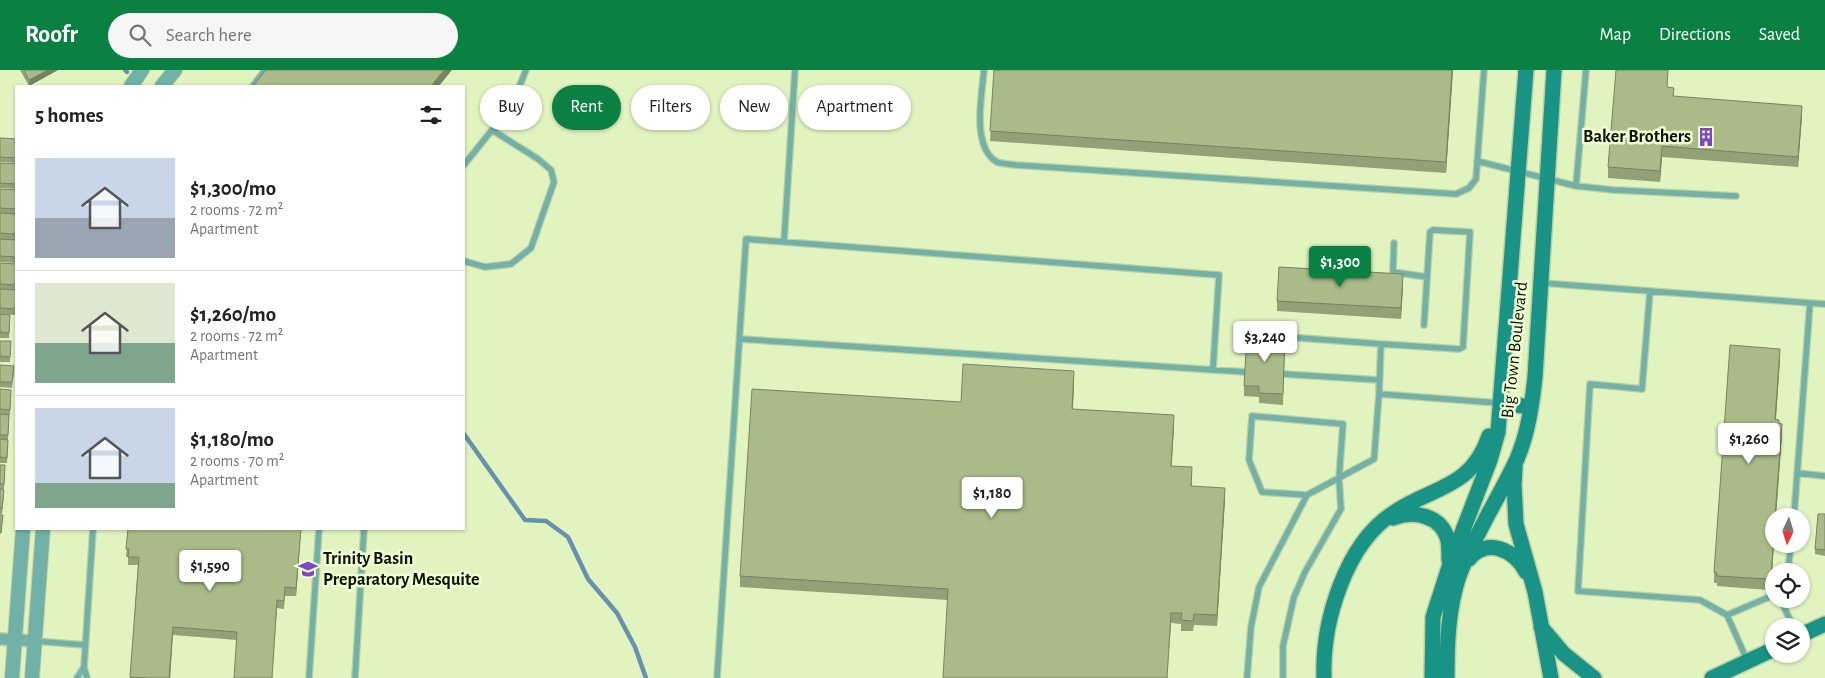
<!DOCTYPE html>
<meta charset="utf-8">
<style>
body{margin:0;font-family:"Alegreya Sans",sans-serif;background:#f6f6f6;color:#222;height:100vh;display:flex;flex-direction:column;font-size:19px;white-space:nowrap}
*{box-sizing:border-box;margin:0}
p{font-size:16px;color:#767676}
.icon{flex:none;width:28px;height:28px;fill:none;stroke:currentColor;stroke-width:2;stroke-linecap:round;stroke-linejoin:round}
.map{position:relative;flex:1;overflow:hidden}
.details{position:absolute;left:15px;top:15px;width:450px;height:445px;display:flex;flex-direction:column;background:#fff;border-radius:0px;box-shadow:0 1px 4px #0004}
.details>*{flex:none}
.top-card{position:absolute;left:480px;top:15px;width:475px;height:45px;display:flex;gap:10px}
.needle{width:32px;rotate:184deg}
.buttons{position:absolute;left:1765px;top:438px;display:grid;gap:10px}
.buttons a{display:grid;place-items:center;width:45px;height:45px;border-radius:50%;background:#fff;box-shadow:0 1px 4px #0004;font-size:25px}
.price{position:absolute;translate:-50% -42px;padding:0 11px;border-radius:5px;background:#fff;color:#222;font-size:16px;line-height:32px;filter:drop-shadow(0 1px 2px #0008)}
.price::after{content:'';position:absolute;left:50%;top:30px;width:15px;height:11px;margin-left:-8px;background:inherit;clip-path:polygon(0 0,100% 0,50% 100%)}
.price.selected{background:#0b8043;color:#fff}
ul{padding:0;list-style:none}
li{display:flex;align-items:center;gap:15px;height:125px;padding:0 20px}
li+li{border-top:1px solid #e0e0e0}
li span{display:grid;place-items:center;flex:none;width:140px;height:100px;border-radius:0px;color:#555}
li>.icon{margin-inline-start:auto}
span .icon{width:60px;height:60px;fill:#fffc;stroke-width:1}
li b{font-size:21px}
h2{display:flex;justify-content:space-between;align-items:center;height:60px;padding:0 20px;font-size:21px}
.pill{padding:0 18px;border-radius:22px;background:#fff;box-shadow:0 1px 4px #0004;font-size:18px;line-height:45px}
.pill.selected{background:#0b8043;color:#fff}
header{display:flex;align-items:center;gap:30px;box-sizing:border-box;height:70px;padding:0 25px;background:#0b8043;color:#fff}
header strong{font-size:24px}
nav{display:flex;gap:28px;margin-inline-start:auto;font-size:18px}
.search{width:350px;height:45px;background:#f6f6f6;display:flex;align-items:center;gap:12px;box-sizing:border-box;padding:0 18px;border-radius:28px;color:#767676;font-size:19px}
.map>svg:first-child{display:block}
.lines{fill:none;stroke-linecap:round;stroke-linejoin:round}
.stream{stroke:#6791ad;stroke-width:4.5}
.service-casing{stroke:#bfcfa1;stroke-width:8}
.minor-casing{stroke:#bfcfa1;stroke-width:14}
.tertiary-casing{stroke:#bfcfa1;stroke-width:16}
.secondary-casing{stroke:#bfcfa1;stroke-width:18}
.service{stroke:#71b1a7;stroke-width:5.5}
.minor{stroke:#71b1a7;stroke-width:11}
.tertiary{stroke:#71b1a7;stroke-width:14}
.secondary{stroke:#189386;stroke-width:15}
.wall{fill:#92a176}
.shaded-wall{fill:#778360}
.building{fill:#aabb89;stroke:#778360}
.labels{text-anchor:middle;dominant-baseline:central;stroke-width:5;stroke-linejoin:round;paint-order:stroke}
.poi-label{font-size:18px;font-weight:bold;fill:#0d1302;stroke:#f0ffd5;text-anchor:end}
.street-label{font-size:18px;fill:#0d1302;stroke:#f0ffd5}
</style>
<header>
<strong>Roofr</strong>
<div class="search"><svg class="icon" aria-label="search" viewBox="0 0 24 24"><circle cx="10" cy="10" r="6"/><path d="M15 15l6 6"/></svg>Search here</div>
<nav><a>Map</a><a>Directions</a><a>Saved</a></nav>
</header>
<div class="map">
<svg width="1825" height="608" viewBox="0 0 1825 608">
<rect width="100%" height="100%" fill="#e1f3bf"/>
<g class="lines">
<path class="stream" d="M125,0L127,2
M464,364L525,450L546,451L568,467L588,509L617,543L635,577L646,608"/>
<g class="service-casing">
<path id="service" d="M984,0C982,25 971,77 997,92C1002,94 1011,94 1016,95L1456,124L1469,118L1476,109L1484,0
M253,16L265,0
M1477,91L1576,116L1614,120L1736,126
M464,95L512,35L526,0
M1576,116L1586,0
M784,172L795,0
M1394,173L1393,202L1427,207
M464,191L485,197L511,194L531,178L554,112L551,100L538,89L492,60
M1542,213L1810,233L1794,446
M1650,221L1642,319L1590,314L1578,521L1700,530L1727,545
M1810,233L1825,234
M1287,267L1381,274L1379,324
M740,269L1246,302
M1381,274L1459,279L1463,277L1470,162L1433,160L1430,162L1424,255
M1283,304L1379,310
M1797,403L1825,406
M1788,501L1791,474
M1780,529L1793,556
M34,571L85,575
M1747,590L1727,545L1774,525
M77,608L84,597
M87,608L84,597L93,459
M309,608L319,459
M355,608L364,459
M717,608L746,169L1219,205L1213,299
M1247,608L1251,557L1259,517L1307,425L1374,389L1379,324L1499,333
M1283,608V576L1294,527L1305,502L1341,439L1339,408L1343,354L1252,346L1249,390L1262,422L1307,425"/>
</g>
<g class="minor-casing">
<path id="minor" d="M0,569L34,571"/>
</g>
<g class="tertiary-casing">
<path id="tertiary" d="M131,16L142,0
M162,16L175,0
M12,608L23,459
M32,608L43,459"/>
</g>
<g class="secondary-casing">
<path id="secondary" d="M1502,333L1531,337
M1515,397L1514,415L1516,454L1535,522L1551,608
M1393,448C1414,440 1441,445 1448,470C1449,476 1449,484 1449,490
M1469,489C1487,467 1515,480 1526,502
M1541,557L1564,584L1594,608
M1801,565L1825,554
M1324,608C1322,553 1345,473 1395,442C1434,416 1471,419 1489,366
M1432,608L1433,547L1450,494L1490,390L1498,362L1526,0
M1447,608C1447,575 1448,538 1459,506C1474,465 1499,428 1517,389C1528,363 1532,335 1535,307L1554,0
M1712,608L1774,579"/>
</g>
<use href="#service" class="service"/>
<use href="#minor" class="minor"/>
<use href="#tertiary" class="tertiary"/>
<use href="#secondary" class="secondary"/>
</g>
<path class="wall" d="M20,0H58L29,16Z
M994,0H1453L1446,103L990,71Z
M1667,18L1674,26L1802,46L1798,97L1662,87L1660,112L1608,108V97Z
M0,68L16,69V93L0,92Z
M0,93L16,94V119L0,118Z
M0,119L16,120V193L0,192Z
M0,193L16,194V245L0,244Z
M1403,215L1401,249L1277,241V231Z
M0,244L10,250L9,268H0Z
M0,271H11L10,292H0Z
M1285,275L1283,335L1259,333V327L1244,326V316Z
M1780,289L1776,349L1779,353L1782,364L1776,446H1774V473L1771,517H1768V520L1717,516V513H1714V502Z
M0,295L14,301L12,318L0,317Z
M1074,312L1073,339L1174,356L1171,396L1192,408V416L1225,429L1217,556L1194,555L1193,561H1181V554L948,530L740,517V506L961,332Z
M0,319L11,325L10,345H9L7,393H0Z
M0,395L5,400L4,419H0Z
M0,419L4,425L2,444H0Z
M1825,444V486L1815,484V479Z
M128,459H301L296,526H285L284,539L277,538L237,570L173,565L170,608H130L138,495H128V487H126Z"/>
<path class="shaded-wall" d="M48,0H58L29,16V10Z
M444,0H452L439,16H431Z
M1452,0H1453L1446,103V92Z
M1802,36V46L1798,97V87Z
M1662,76V87L1660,112V101Z
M1403,204V215L1401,249V238Z
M1780,279V289L1775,360V349Z
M1074,301V312L1072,350V339Z
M1174,345V356L1171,407V396Z
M1782,354V364L1776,446H1775Z
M1225,418V429L1217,556V545Z
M301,459L296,526V518Z
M1774,463V473L1771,517V507Z
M277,530V538L272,608Z
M1171,543V554L1167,608Z
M173,557L170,608H169Z"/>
<path class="building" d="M24,0H48L29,10Z
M266,0H444L431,16H253Z
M994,0H1452L1446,92L990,61Z
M1616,0H1668L1667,17L1674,18L1673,26L1802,36L1798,87L1662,76L1660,101L1608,97Z
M0,68L16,69V88L0,87Z
M0,93L16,94V114L0,113Z
M0,119L16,120V139L0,138Z
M0,143L16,144V164L0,163Z
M0,169L16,170V187L0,186Z
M0,193L16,194V215L0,214Z
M1279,197L1403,204L1401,238L1277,231Z
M0,219L16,220V239L0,238Z
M0,244L10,245L9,263L0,262Z
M1247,263L1285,265L1283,324L1259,323V316H1244Z
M0,271H11L10,287L0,286Z
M1730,275L1780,279L1775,349L1779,350V353L1782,354L1775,446H1774V463L1771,507L1768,506V509L1717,506V503L1714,502Z
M963,294L1074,301L1072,339L1174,345L1171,396L1192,397L1191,416L1225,418L1217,545L1194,544L1193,551L1181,550L1182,543H1171L1167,608H943L948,519L740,506L752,319L961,332Z
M0,295L14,296L12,312H0Z
M0,319L11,320L10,340L0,339Z
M0,344L9,345L8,365H0Z
M0,369L8,370L7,388L0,387Z
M0,395H5L4,414H0Z
M0,419L4,420L2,439L0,438Z
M1818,444H1825V480L1815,479Z
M0,445H3L1,463H0Z
M128,459H301L296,518L285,517L284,531L277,530L272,608H234L237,562L173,557L169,608H148L130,607L139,487H128L129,479H126Z"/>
<defs>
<g id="building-bare" transform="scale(1.5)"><path d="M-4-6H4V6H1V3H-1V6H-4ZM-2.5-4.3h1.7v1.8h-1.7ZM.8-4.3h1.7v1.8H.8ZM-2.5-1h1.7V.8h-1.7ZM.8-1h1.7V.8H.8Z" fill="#8247be" stroke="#f0ffd5" stroke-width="2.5" paint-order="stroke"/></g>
<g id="school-bare" transform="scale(1.5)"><path d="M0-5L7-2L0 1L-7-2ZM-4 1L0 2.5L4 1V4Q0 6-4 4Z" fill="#8247be" stroke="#f0ffd5" stroke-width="2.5" paint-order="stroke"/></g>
</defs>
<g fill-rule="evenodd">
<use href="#building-bare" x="1706" y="67"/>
<use href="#school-bare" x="308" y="499"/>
</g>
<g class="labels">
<g class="poi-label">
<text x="1691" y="67">Baker Brothers</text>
<text x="323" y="489" text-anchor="start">Trinity Basin<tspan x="323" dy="21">Preparatory Mesquite</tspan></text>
</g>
<g class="street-label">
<text transform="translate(1515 280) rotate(-84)">Big Town Boulevard</text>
</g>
</g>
</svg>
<div class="buttons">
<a><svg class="needle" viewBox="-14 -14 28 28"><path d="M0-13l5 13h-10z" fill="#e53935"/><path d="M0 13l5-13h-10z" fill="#767676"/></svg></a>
<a><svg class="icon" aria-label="locate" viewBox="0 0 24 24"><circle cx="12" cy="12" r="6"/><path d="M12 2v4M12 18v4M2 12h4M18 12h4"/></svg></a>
<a><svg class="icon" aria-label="layers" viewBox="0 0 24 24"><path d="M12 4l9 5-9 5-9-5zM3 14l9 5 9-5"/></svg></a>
</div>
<b class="price selected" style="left:1340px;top:218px">$1,300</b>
<b class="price" style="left:1265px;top:293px">$3,240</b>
<b class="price" style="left:1749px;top:395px">$1,260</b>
<b class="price" style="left:992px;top:449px">$1,180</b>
<b class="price" style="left:210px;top:522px">$1,590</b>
<div class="top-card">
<a class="pill">Buy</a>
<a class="pill selected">Rent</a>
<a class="pill">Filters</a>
<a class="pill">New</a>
<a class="pill">Apartment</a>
</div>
<section class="details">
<h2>5 homes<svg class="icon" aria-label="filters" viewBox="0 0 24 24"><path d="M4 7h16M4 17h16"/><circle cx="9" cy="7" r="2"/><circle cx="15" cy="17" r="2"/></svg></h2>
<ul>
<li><span style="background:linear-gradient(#c9d6e8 60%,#9aa5b1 0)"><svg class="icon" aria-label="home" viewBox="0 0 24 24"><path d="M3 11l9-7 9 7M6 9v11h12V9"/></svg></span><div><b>$1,300/mo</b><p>2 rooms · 72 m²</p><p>Apartment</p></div></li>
<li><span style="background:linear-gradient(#dfe7d0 60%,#7fa58c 0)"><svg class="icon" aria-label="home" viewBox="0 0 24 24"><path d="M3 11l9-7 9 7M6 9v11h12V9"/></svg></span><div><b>$1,260/mo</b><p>2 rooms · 72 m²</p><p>Apartment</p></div></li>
<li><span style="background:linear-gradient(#c9d6e8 75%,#7fa58c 0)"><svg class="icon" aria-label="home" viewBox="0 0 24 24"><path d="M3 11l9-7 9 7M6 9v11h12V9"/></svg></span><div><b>$1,180/mo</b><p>2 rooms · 70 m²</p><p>Apartment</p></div></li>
</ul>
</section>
</div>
